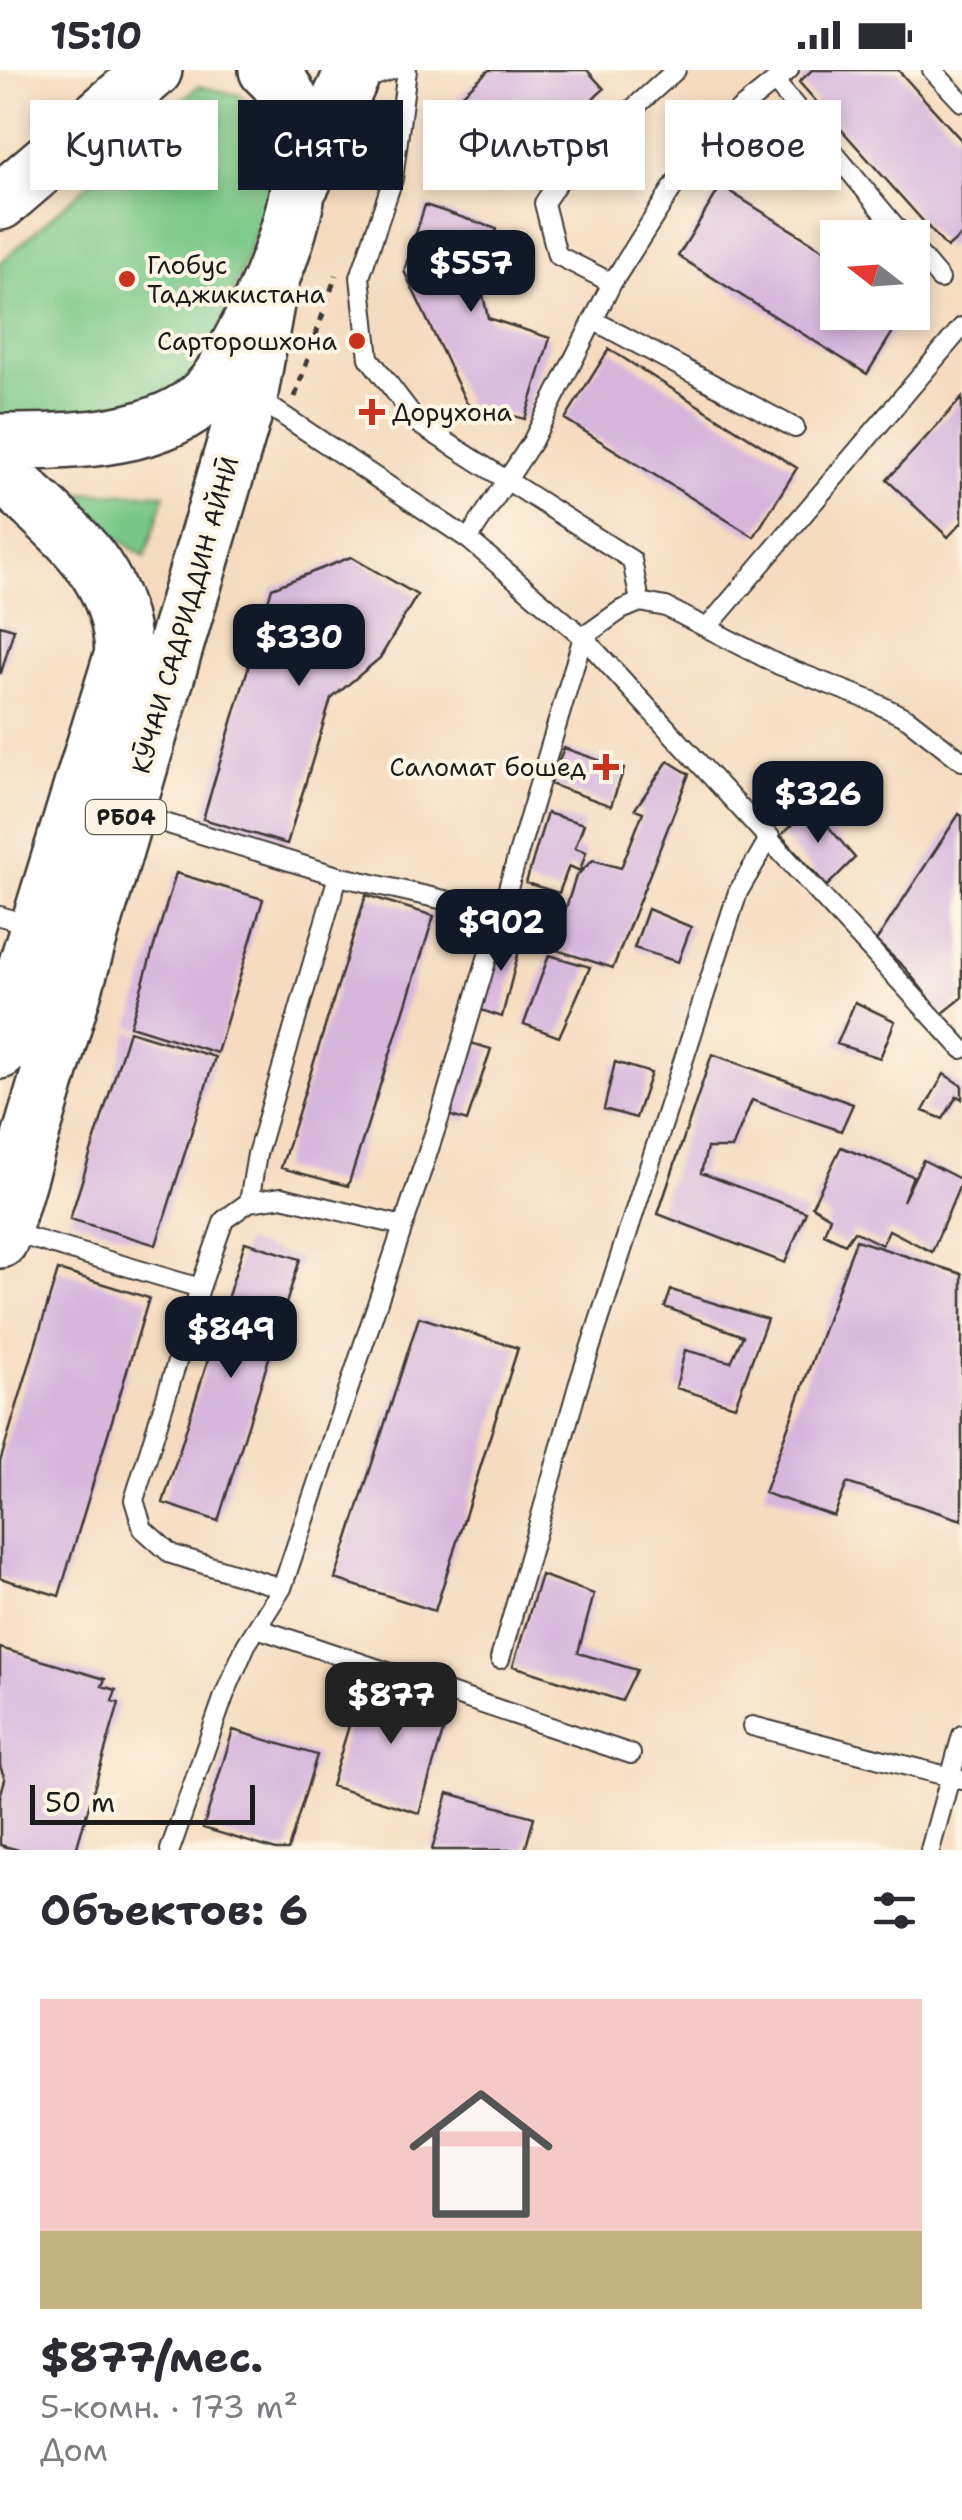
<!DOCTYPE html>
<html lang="ru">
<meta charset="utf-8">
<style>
body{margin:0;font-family:"Shantell Sans",sans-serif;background:#f2f2f3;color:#2b2b33;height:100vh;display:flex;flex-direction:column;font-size:38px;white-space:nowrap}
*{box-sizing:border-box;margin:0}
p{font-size:32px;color:#7c7c81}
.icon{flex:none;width:55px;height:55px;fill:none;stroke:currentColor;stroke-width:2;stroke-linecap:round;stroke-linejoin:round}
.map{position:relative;height:1780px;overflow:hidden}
.drawer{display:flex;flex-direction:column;background:#fff;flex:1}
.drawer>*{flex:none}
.top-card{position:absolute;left:30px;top:30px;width:902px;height:90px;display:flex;gap:20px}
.needle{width:65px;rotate:287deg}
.fabs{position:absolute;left:820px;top:150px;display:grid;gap:20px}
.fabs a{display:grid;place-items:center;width:110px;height:110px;border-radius:0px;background:#fff;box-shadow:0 5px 15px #0003;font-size:50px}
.scale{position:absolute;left:30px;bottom:25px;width:225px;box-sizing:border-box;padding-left:10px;border:5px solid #1c1c1c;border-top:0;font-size:28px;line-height:35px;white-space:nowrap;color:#1c1c1c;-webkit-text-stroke:8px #fcf5e5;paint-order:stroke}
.price{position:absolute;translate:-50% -85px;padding:0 22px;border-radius:20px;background:#111827;color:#fff;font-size:32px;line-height:65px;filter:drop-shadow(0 2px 5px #0008)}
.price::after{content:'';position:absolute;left:50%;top:60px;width:30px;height:22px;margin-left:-15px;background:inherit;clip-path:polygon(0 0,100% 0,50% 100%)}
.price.on{background:#222;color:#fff}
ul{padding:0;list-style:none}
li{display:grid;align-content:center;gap:20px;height:530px;padding:0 40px}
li+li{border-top:2px solid #e1e1e2}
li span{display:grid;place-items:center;height:310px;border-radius:0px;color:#555}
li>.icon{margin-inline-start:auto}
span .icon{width:180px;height:180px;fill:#fffc;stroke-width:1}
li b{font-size:42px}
h2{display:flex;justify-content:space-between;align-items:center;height:120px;padding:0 40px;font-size:42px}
.pill{padding:0 35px;border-radius:0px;background:#fff;box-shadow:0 5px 15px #0003;font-size:35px;line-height:90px}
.pill.on{background:#111827;color:#fff}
.status{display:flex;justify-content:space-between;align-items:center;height:70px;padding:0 50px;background:#fff;direction:ltr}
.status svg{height:28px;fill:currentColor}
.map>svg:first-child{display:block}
.green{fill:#78c787;stroke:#4a7252;stroke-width:2.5}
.building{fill:#d6b6dd}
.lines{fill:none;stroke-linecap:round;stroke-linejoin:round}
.service-casing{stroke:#3d3935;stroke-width:22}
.trunk-casing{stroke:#3d3935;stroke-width:60}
.path{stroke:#3d3935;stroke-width:5;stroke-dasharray:8 8;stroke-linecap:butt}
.service{stroke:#fff;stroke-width:18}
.trunk{stroke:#fff;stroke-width:55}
.poi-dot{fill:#c8321e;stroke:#fcf5e5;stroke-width:4}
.labels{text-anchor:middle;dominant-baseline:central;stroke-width:8;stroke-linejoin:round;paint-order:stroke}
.shield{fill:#fcf5e5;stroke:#5f5d58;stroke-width:2.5}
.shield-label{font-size:22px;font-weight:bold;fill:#1c1c1c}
.poi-label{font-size:25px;fill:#1c1c1c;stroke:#fcf5e5;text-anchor:start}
.street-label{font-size:25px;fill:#1c1c1c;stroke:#fcf5e5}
</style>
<div class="status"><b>15:10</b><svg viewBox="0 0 49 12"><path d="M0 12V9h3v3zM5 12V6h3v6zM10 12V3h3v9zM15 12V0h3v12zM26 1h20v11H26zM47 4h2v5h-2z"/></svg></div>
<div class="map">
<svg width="962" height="1780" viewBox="0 0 962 1780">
<rect width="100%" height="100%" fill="#fcf5e5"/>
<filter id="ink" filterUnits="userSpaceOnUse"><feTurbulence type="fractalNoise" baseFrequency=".01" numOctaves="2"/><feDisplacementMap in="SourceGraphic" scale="20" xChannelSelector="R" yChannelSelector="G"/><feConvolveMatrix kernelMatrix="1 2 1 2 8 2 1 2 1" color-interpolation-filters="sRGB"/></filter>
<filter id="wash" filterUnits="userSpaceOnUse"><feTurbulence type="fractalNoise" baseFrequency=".0048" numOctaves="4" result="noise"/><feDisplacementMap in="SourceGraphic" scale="40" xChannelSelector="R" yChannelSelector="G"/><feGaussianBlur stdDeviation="2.25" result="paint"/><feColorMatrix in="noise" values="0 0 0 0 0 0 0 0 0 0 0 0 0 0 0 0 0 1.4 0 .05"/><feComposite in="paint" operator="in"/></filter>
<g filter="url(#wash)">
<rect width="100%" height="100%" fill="#f5dcc0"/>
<path class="green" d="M198,16L239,25L290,71L204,301L130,350L0,357V193Z
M76,423L165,424L145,487L71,436Z"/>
<g id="blocks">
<path class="building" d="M489,0H587L604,19L517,98L456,30Z
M812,0H898L962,71V165L947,178L799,12Z
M721,116L838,189V242H905L867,304L678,186Z
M425,135L497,159L480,211L488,248L550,268L525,349L467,334L404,201Z
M609,279L797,398L754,467L565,349Z
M962,328V452L948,467L887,410Z
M351,487L417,525L380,588L331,629L287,774L203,749L272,518Z
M0,555L14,559L1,603H0Z
M564,678L624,699L611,736L550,714Z
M668,691L689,704L613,898L553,879L576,806L593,790L621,798L643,742L635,739Z
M811,736L855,788L827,816L781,765Z
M547,743L584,754L575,778L586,782L580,801L569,796L559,823L526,813Z
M959,744L962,746V928L942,944L905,898L876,871Z
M176,803L263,829L217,983L130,956Z
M366,825L434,846L348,1116L281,1098Z
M648,839L691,857L678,892L634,878Z
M503,859L523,865L502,947L478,939Z
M549,885L590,897L559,967L524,954Z
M855,932L895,951L880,988L837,974Z
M129,961L215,987L156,1175L70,1149Z
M471,973L491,979L467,1051L448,1045Z
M712,984L853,1034L841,1061L752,1030L732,1078H707L701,1103L806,1142L785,1193L658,1144Z
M615,992L651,1003L636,1048L604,1039Z
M944,1004L962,1016V1029L957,1026L943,1049L923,1041Z
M841,1077L913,1106L903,1131L923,1090L962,1110L932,1182L889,1160L882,1175L854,1161L845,1174L824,1164L830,1147L812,1136Z
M856,1170L962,1204V1450L847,1413L834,1446L764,1423Z
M245,1172L300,1189L218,1451L163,1433Z
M58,1200L149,1228L59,1526L0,1508V1392Z
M671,1220L767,1249L735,1336L676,1318L685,1280L731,1292L743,1266L665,1237Z
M419,1247L518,1278L435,1541L335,1509Z
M541,1505L594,1524L578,1583L637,1600L622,1631L513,1596Z
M0,1578L105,1609L102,1616L116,1620L112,1631L119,1633L76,1780H19L0,1775V1727L5,1709L0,1696Z
M362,1612L450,1638L419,1743L331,1716Z
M233,1660L317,1685L288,1780H276L203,1758Z
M448,1723L534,1747L525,1780H432Z"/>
</g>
</g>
<g filter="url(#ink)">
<use href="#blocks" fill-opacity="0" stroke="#3d3935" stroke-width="2.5"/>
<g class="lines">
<g class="service-casing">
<path id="service" d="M407,0L393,109L360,207L369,288L420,355L632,490L640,532
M932,0L962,32
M361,11L392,0
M776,13L905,168
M912,176L940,209
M612,213L557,185L544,133L568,97L676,0
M593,250L795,358
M257,328L468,469L583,567L962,979
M468,469L532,372L612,213L705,67L789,0
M707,558L962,257
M132,743L338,806L502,843
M0,846L31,855
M249,1132L257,1084L338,806
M10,1162L200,1218
M282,1518L171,1484L143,1459L134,1430L200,1218L224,1150L249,1132L282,1127L403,1156
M257,1558L631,1684
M500,1589L578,1316L738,822L770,767
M752,1656L962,1710
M170,1780L224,1626L246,1575L282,1518L440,1046L583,567L621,540L640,532L666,537L779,595L872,631L908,649L962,691
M930,1780L962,1665"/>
</g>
<g class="trunk-casing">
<path id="trunk" d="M302,113L354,0
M0,132L154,0
M0,372C60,372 150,372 199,331C219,315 230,291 242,269C279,203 339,61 267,0
M0,400C57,459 119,493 123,583L0,981
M0,1170L250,323L268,223"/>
</g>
<path class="path" d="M295,327L336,205"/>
<use href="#service" class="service"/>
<use href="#trunk" class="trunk"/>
</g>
</g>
<g class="poi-dot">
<circle cx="127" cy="209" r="10"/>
<circle cx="357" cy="271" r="10"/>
<path d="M367 327h10v10h10v10h-10v10h-10v-10h-10v-10h10z"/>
<path d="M601 682h10v10h10v10h-10v10h-10v-10h-10v-10h10z"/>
</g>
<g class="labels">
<rect class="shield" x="86" y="730" width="80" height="34" rx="8"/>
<g class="shield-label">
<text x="126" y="747">РБ04</text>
</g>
<g class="poi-label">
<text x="147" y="195">Глобус<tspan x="147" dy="29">Таджикистана</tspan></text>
<text x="337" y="271" text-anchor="end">Сарторошхона</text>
<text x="392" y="342">Дорухона</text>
<text x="586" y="697" text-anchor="end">Саломат бошед</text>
</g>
<g class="street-label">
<text transform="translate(185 545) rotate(-74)">КӮЧАИ САДРИДДИН АЙНӢ</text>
</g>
</g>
</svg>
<div class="fabs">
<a><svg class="needle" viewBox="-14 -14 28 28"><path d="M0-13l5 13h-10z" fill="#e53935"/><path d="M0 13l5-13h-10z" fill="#7c7c81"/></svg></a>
</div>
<div class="scale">50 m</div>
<b class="price" style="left:471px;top:245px">$557</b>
<b class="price" style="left:299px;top:619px">$330</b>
<b class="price" style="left:818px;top:776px">$326</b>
<b class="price" style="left:501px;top:904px">$902</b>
<b class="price" style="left:231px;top:1311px">$849</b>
<b class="price on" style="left:391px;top:1677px">$877</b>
<div class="top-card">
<a class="pill">Купить</a>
<a class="pill on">Снять</a>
<a class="pill">Фильтры</a>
<a class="pill">Новое</a>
</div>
</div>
<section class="drawer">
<h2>Объектов: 6<svg class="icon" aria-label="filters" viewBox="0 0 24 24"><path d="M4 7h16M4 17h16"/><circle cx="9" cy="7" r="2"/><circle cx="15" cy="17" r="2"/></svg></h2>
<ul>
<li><span style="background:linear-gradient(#f6c9c9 75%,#c2b280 0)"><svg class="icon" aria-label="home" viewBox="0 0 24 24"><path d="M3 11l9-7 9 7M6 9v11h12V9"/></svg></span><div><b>$877/мес.</b><p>5-комн. · 173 m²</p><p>Дом</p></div></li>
</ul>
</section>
